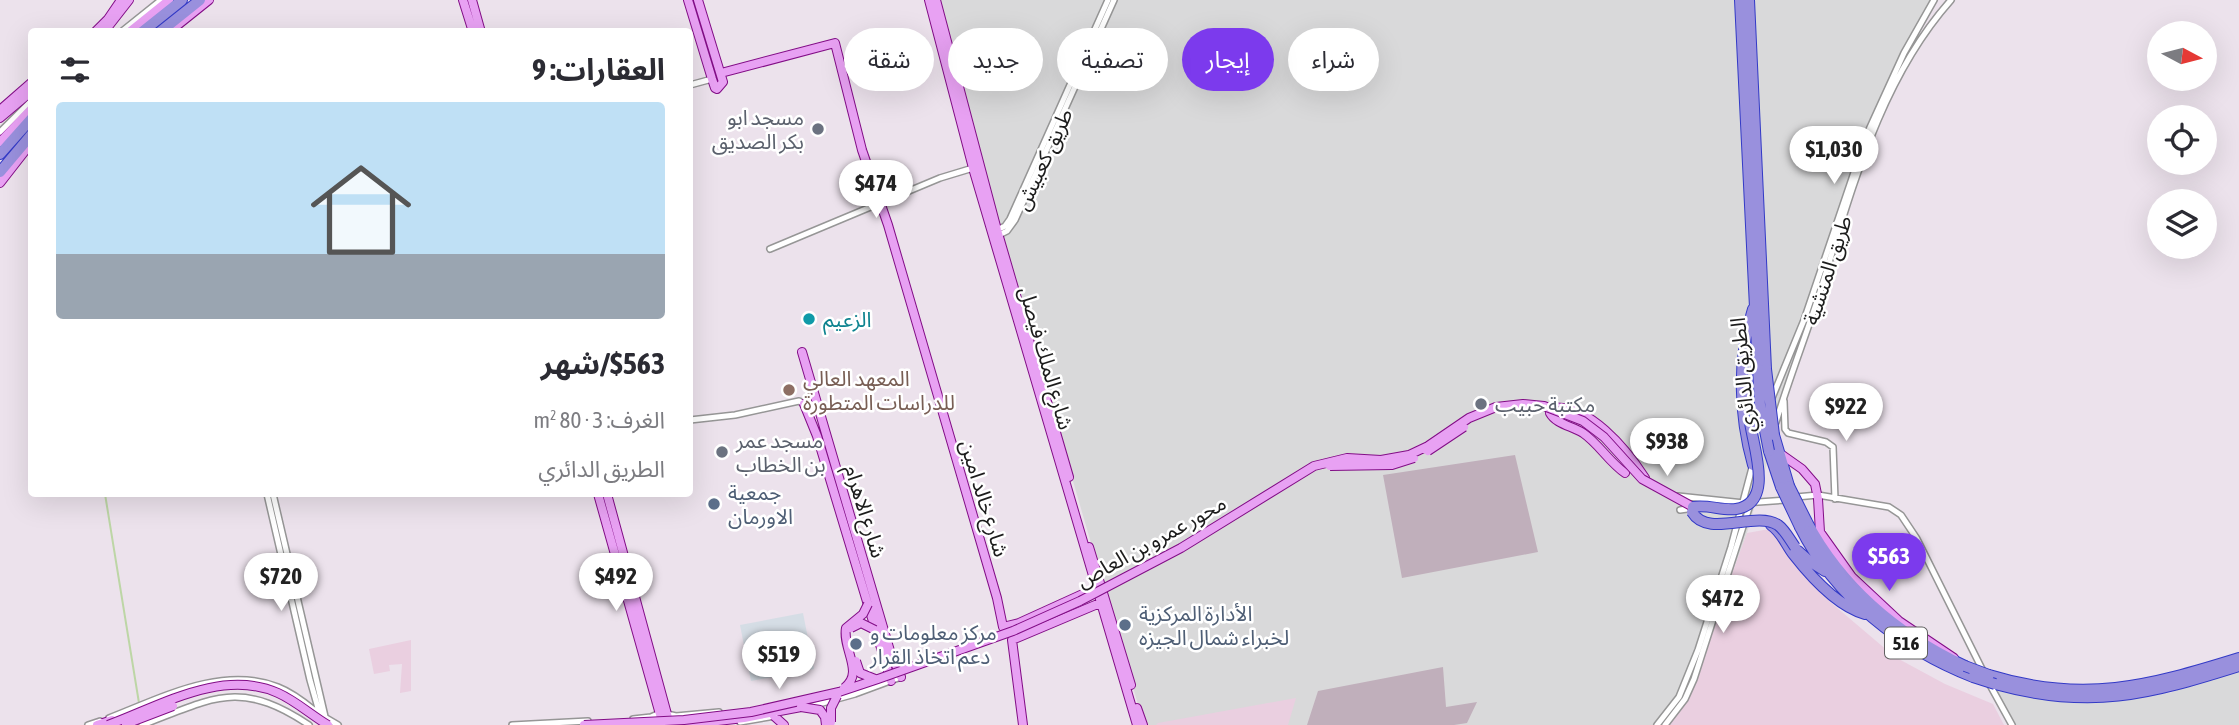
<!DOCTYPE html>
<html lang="ar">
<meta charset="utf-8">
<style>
body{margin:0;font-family:"Asap Condensed","Noto Sans Arabic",sans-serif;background:#f7f7f7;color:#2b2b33;direction:rtl;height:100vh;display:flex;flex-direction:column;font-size:26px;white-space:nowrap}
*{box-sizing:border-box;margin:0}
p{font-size:23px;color:#7c7c81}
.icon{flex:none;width:38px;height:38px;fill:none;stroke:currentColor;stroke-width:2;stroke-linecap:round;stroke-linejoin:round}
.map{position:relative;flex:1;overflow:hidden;direction:ltr}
.details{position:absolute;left:28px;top:28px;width:665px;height:469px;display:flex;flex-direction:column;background:#fff;border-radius:7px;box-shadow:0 7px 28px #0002;direction:rtl}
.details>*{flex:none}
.top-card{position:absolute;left:714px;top:28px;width:665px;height:63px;direction:rtl;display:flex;gap:14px}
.needle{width:46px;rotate:97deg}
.fabs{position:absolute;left:2147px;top:21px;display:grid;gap:14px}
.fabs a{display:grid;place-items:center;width:70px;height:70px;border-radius:50%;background:#fff;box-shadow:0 7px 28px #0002;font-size:35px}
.price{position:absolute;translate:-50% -60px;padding:0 16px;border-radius:24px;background:#fff;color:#222;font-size:23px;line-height:46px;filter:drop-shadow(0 2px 4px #0008)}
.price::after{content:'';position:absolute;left:50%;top:42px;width:21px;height:16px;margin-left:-10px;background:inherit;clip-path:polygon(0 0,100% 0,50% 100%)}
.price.on{background:#7c3aed;color:#fff}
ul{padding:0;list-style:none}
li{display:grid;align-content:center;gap:14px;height:371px;padding:0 28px}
li span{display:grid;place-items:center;height:217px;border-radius:7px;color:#555}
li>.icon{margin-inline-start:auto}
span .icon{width:126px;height:126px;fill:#fffc;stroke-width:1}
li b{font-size:30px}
h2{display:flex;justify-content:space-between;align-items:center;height:84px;padding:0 28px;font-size:30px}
.pill{padding:0 24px;border-radius:32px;background:#fff;box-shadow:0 7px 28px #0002;font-size:24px;line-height:63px}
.pill.on{background:#7c3aed;color:#fff}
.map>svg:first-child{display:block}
.residential{fill:#d9d9da}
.industrial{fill:#d5dde5}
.construction{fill:#c0afbb}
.farmland{fill:#eacfe0}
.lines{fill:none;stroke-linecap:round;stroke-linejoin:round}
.stream{stroke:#bdd6a6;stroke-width:2}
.minor-casing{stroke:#969696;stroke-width:8}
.major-casing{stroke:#820d86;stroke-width:10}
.highway-casing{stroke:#333ac6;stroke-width:12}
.minor{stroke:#fff;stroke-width:5}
.major{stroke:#e8a1f3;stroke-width:8}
.highway{stroke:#9990dd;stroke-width:10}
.major-bridge-casing{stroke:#820d86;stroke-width:10;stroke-linecap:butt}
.highway-bridge-casing{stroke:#333ac6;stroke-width:12;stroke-linecap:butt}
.major-bridge{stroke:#e8a1f3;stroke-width:8}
.highway-bridge{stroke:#9990dd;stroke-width:10}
.worship-dot{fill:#6b7280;stroke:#fff;stroke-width:2.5}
.culture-dot{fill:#0f9aa8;stroke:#fff;stroke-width:2.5}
.education-dot{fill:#8d6e63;stroke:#fff;stroke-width:2.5}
.service-dot{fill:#5c6f8a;stroke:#fff;stroke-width:2.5}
.labels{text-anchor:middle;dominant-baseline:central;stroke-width:5;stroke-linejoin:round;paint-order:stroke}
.shield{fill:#fff;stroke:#606060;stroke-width:2}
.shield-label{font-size:19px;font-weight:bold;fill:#1c1c1c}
.worship-label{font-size:21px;fill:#5b616d;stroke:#fff;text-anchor:start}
.street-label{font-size:21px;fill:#1c1c1c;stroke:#fff}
.culture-label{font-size:21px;fill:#0d838f;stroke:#fff;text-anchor:start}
.education-label{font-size:21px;fill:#785e54;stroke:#fff;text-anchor:start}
.service-label{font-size:21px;fill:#4e5e75;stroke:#fff;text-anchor:start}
</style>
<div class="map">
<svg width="2239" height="725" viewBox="0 0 2239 725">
<rect width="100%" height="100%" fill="#ece2ec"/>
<path class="residential" d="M933,0H1936L1861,135L1747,533L1709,636L1695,682L1680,712L1669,725H1144Z
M2239,665V725H2012L1995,690L2170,693Z"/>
<path class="industrial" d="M803,613L814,669L751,681L740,625Z"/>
<path class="construction" d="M1515,455L1538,552L1402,578L1383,475Z
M1443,667L1446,707L1477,702L1467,723L1454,725H1307L1318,691Z"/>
<path class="farmland" d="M1775,528L1805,573L1829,601L1895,657L1945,684L1993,704L2004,725H1668L1680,712L1695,682L1709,636L1747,533Z
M411,640V691L400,693L402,664L389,665L390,671L374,674L369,649Z
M1296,698L1288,725H1156L1158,723Z"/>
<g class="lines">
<path class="stream" d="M105,494L139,703"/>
<g class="minor-casing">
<path id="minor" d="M121,32L161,0
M690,85L712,79
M0,132L32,100
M997,230L1005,226L1010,219L1108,0
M999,235L1007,231L1015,220L1114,0
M770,249L940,178L973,168
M1772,398L1804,320L1867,134L1904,53L1934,0
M1784,401L1785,429L1788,433L1826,442L1833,447L1835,499
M690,420L735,415L799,401L804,404
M1776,422C1789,379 1805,338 1819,295C1851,194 1878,82 1951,0
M267,494L310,680L322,722
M273,494L327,725
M1678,496L1744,503L1786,500
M1796,497L1818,495L1889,507L1901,515L1917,539L1984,673
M1680,510L1687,509V503
M1990,685L2012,725
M808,707L855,694L901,677
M667,714L676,716L719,712
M109,718C161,698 222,665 278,687C291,692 303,701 314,710H319
M326,718L338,725
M633,719L651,717L660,713
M740,722L775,716
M88,725L100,721
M142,725C212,699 239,678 309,725
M512,725L588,721
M1657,725L1679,697L1698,650L1731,547L1753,464
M1665,725L1685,699L1694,679L1750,505"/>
</g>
<g class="major-casing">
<path id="major" d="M463,0L473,32
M472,0L481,32
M688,0L712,79L715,88L717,89L723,82L698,0
M929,0L973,168L1137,725
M936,0L997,230L1069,477
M95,32L108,19L121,0
M104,32L129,0
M129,32L169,0
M169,32L209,0
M721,73L835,43L862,150L888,225L997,598L1003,627L1019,623L1096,588
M0,110L32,82
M0,118L32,91
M0,142L32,108
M0,183L32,142
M802,352L890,651L901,677
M804,404L817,436L891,681
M1551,408C1588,402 1627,450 1645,478
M1550,413C1556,424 1572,426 1583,433C1599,444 1609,462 1625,473
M1778,452L1802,469L1815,484L1818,499L1820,532L1852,577L1899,621L1954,658
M598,494L663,725
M607,494L670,725
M1089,547L1131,685
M1137,708L1143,725
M774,716L784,725
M97,725L112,720
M683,725L744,718L801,707
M1023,725L1012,640L1100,603"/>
</g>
<g class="highway-casing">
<path id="highway" d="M1740,0L1758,369
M1749,0L1766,369
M142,32L182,0
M160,32L200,0
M0,154L32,118
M0,172L32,134
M1753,309C1737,358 1739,415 1753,465
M1748,397L1749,386L1758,364
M1774,435L1789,486
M1769,451L1781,487
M1807,522C1843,589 1897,634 1965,666
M1771,525C1782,532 1786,545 1794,555C1812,578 1837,606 1865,614
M1800,527C1835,597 1901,649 1973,677
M1798,551L1808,560L1825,571
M1989,675C2083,704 2149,686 2239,658
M1995,684C2090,710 2147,695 2239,666"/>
</g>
<use href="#minor" class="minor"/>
<use href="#major" class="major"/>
<use href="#highway" class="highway"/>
<g class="major-bridge-casing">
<path id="major-bridge" d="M1428,451L1464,427
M1330,466L1392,465L1414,458
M851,628L861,623L875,630
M856,661L860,673L875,679
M844,688C865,673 842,649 846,628L863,614L868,604
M801,707L820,710L825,717L826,725
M831,722V708L837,696
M126,724L173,706
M108,725C160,706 222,668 278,693C296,701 311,715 328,725
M584,725L684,720L751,712L839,692L878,679L1013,631L1080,601L1181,548L1314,466L1347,458L1381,460L1409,455L1428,446L1469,418L1496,407L1523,404L1544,406L1583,421L1604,437L1642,479L1693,507"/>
</g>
<g class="highway-bridge-casing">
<path id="highway-bridge" d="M1758,369L1760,405L1769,451
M1766,369L1774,435
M1789,486L1807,522
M1781,487L1800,527
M1693,507C1707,504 1722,511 1736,509C1775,503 1753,447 1750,422
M1692,512C1708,539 1755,510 1778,525C1785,530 1790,540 1795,547
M1965,666L1989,675
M1973,677L1995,684"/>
</g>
<use href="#major-bridge" class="major-bridge"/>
<use href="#highway-bridge" class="highway-bridge"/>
</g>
<g class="worship-dot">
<circle cx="818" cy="129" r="7"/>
<circle cx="1481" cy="404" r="7"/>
<circle cx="722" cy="452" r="7"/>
</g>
<circle class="culture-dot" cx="809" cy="319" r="7"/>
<circle class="education-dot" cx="789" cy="390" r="7"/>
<g class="service-dot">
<circle cx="714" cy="504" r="7"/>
<circle cx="1125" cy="625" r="7"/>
<circle cx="856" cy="644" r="7"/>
</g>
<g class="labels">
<rect class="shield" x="1885" y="627.5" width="42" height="31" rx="5"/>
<g class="shield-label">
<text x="1906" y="643">516</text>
</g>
<g class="worship-label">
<text x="804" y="117" text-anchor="end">مسجد ابو<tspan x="804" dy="24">بكر الصديق</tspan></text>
<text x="1495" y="404">مكتبة حبيب</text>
<text x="736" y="440">مسجد عمر<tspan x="736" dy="24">بن الخطاب</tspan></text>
</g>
<g class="street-label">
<text transform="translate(1043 159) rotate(-65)">طريق كعبيش</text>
<text transform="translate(1827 270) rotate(-72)">طريق المنشية</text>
<text transform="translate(1047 358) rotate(74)">شارع الملك فيصل</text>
<text transform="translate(1742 375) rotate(-95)">الطريق الدائري</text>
<text transform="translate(985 498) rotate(73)">شارع خالد امين</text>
<text transform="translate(866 511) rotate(73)">شارع الاهرام</text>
<text transform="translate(1151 541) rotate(-29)">محور عمرو بن العاص</text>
</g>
<g class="culture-label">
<text x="823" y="319">الزعيم</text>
</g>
<g class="education-label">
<text x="803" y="378">المعهد العالي<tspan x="803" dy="24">للدراسات المتطورة</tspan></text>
</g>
<g class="service-label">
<text x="728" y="492">جمعية<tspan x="728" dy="24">الاورمان</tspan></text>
<text x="1139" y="613">الأدارة المركزية<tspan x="1139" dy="24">لخبراء شمال الجيزه</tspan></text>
<text x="870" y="632">مركز معلومات و<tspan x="870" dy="24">دعم اتخاذ القرار</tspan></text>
</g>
</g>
</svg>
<div class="fabs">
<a><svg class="needle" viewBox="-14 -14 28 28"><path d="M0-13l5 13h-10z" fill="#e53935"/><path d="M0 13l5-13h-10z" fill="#7c7c81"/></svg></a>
<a><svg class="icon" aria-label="locate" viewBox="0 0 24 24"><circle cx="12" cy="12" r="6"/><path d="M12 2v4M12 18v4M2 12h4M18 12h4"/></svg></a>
<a><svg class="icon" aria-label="layers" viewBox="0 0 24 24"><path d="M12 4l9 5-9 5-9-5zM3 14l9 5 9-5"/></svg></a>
</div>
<b class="price" style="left:1834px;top:186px">$1,030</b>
<b class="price" style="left:876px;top:220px">$474</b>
<b class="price" style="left:1846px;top:443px">$922</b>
<b class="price" style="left:1667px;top:478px">$938</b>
<b class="price on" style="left:1889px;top:593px">$563</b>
<b class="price" style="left:281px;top:613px">$720</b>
<b class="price" style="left:616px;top:613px">$492</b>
<b class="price" style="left:1723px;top:635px">$472</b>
<b class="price" style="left:779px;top:691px">$519</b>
<div class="top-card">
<a class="pill">شراء</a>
<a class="pill on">إيجار</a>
<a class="pill">تصفية</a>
<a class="pill">جديد</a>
<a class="pill">شقة</a>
</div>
<section class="details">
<h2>العقارات: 9<svg class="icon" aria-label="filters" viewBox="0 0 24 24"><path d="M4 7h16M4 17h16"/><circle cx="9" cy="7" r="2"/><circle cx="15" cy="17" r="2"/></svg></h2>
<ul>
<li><span style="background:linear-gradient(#bfe0f5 70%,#9aa5b1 0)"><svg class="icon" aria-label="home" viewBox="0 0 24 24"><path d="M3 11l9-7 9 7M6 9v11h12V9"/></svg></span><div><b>$563/شهر</b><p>الغرف: 3 · 80 m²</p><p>الطريق الدائري</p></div></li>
</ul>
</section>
</div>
